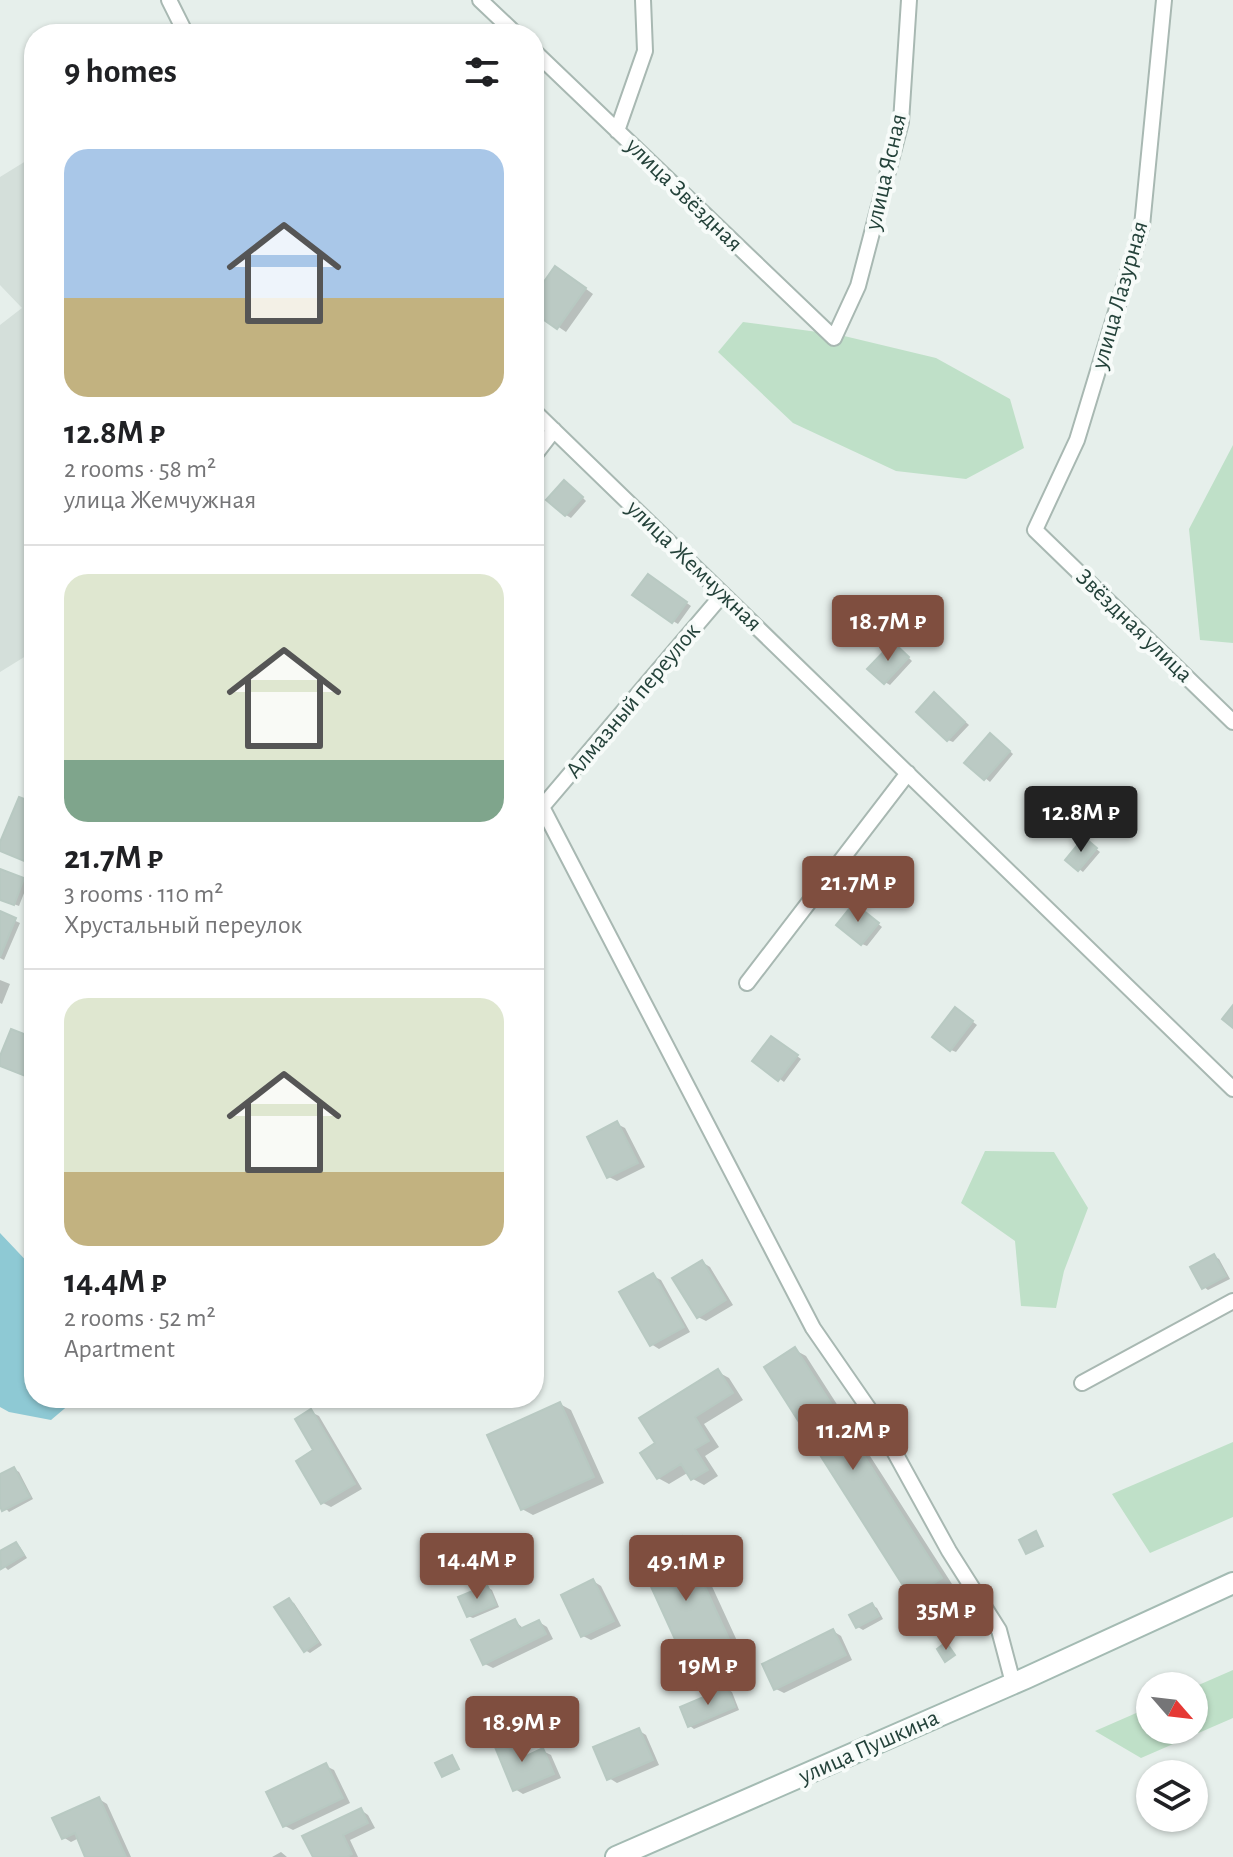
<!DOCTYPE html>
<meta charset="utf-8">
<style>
body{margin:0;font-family:"Alegreya Sans",sans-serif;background:#f2f2f2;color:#202124;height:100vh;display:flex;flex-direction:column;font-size:30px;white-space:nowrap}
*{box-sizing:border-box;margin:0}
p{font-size:26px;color:#757577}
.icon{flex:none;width:44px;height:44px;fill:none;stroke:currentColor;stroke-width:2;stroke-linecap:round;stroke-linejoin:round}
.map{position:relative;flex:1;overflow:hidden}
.panel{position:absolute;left:24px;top:24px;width:520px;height:1384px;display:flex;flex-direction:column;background:#fff;border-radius:32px;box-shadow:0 2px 6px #0004}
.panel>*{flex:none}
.needle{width:52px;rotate:118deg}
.buttons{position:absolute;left:1136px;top:1672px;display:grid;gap:16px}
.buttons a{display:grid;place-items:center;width:72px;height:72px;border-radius:50%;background:#fff;box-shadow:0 2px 6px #0004;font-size:40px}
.price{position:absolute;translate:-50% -68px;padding:0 18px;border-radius:8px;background:#7f4e3f;color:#fff;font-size:26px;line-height:52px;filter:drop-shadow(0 2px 4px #0008)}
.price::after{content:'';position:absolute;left:50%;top:48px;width:24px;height:18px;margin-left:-12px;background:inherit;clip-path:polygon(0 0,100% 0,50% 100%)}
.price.current{background:#222;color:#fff}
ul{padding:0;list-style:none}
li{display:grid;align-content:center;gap:16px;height:424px;padding:0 40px}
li+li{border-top:2px solid #e0e0e0}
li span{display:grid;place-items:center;height:248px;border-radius:24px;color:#555}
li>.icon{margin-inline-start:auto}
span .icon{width:144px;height:144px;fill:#fffc;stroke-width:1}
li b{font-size:34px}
h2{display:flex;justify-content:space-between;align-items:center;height:96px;padding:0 40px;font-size:34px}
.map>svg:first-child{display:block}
.built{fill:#d4dfda}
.green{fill:#bfe0c8}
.water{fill:#8ec9d4}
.shadow{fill:#0003}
.building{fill:#bbcac4;stroke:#b8c9c2;stroke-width:2}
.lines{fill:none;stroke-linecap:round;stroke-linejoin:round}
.street-casing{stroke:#a8b8b2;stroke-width:18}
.secondary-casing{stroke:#a4bbb3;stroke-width:24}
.street{stroke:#fff;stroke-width:14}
.secondary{stroke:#fff;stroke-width:20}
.labels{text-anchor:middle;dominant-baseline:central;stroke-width:8;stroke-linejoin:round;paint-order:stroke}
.street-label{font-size:24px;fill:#24423a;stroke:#f7fbf9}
</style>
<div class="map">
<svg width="1233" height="1857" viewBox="0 0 1233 1857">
<rect width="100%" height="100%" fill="#e6efeb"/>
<path class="built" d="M34,156V651L0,672V325L22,308L0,285V177Z"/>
<path class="green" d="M743,322L840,335L936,358L1010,399L1024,448L966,479L896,471L793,423L718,352Z
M1233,445V643L1200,640L1189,529Z
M985,1151L1054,1152L1088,1208L1064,1271L1056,1308L1021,1306L1015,1241L961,1203Z
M1233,1442V1517L1150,1553L1112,1494Z
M1233,1670V1718L1141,1758L1095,1731L1150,1707V1730H1194V1687Z"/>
<path class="water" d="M0,1233L34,1269V1398H77L51,1420L9,1412L0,1407Z"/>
<path class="shadow" d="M564,273L593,294L566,332L534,310V300Z
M570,485L586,501L571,518L566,515Z
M653,579L691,606L678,624L673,621Z
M898,647L912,661L890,685L885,682Z
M939,698L969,725L953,742L948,740Z
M995,738L1013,754L990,782L966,762Z
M1089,843L1100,852L1083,872L1079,869Z
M0,871L28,883L19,906L0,899Z
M859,908L882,927L867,946L862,944Z
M0,914L20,923L4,960L0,958Z
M0,980L10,984L2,1004L0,1003Z
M960,1012L977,1025L956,1052L951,1050Z
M34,1040L33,1078L0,1064V1062Z
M777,1041L801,1059L784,1082L780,1079Z
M617,1124L625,1128L645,1167L617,1181L609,1177Z
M1214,1256L1219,1259L1230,1279L1208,1290L1204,1287Z
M702,1262L710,1267L733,1305L706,1321L698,1317Z
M653,1276L661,1280L690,1332L659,1349L651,1344Z
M795,1350L806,1356L952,1584L924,1603L913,1596Z
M718,1372L729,1378L743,1400L704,1424L719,1447L705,1456L718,1476L704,1485L693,1479L689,1472L669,1484L658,1478V1444Z
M560,1404L571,1410L604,1483L533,1515L522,1509Z
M311,1412L319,1416L362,1489L331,1507L323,1503Z
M14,1469L19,1472L33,1499L9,1512L0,1502V1476Z
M682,1538L693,1545L744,1656L702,1675L691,1669Z
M16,1544L20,1547L27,1558L8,1570L0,1562V1554Z
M593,1581L601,1586L621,1626L591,1640L583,1636Z
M487,1587L492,1590L499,1607L473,1618L468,1616Z
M289,1600L294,1603L322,1645L310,1653L305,1650Z
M872,1605L877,1608L883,1619L863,1630L858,1627Z
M515,1621L524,1629L539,1622L547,1627L553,1639L493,1668L485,1664Z
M833,1631L841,1636L852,1660L784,1693L776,1689Z
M727,1689L732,1692L739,1710L694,1729L690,1726Z
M638,1730L646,1735L659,1765L617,1783L609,1778Z
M512,1736L520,1741L527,1758L543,1751L551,1755L561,1778L523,1794L515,1789Z
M326,1766L334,1770L350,1803L293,1830L285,1826Z
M99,1799L107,1804L131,1857H88L79,1838L71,1842L63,1837Z
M361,1810L368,1815L375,1828L350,1840L358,1857H315Z
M281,1852L287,1857H272Z"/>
<path class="building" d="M555,266L586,288L557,329L534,313V296Z
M564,480L583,497L565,516L546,500Z
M648,574L687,602L672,623L632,595Z
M893,642L909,657L884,684L867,669Z
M934,692L965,722L947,741L916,712Z
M990,733L1010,751L984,780L964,763Z
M19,797L34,803V865L0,851V842Z
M1084,837L1097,848L1078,871L1065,860Z
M0,869L24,878L14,905L0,900Z
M854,903L879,923L861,945L836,925Z
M0,911L16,918L0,957Z
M1233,1005V1028L1222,1019Z
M955,1007L973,1021L950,1051L932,1037Z
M11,1029L34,1038V1061L28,1077L0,1066V1056Z
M771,1036L798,1055L778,1081L752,1061Z
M617,1121L638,1163L607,1178L587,1137Z
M1214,1254L1226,1276L1202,1289L1190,1267Z
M702,1260L726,1300L697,1318L672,1278Z
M653,1273L684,1327L650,1346L619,1292Z
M795,1347L942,1578L911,1598L764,1367Z
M718,1369L733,1393L695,1417L709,1441L695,1449L708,1470L691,1480L681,1464L657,1479L640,1453L655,1443L639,1418Z
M560,1402L594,1477L521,1510L487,1435Z
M311,1409L355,1484L321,1504L296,1461L313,1450L295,1419Z
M14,1467L30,1497L2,1511L0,1506V1474Z
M1036,1531L1043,1546L1026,1554L1019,1540Z
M682,1536L734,1650L689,1670L637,1556Z
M16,1542L24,1555L1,1569L0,1551Z
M593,1579L614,1621L581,1637L561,1595Z
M487,1585L496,1605L467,1617L458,1597Z
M289,1598L318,1642L304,1652L274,1607Z
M872,1603L879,1616L856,1628L849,1615Z
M515,1619L520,1629L539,1620L546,1634L483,1665L471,1640Z
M833,1629L846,1655L774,1690L762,1664Z
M946,1642L955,1655L945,1662L937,1649Z
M727,1687L735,1707L688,1727L680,1707Z
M639,1728L653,1760L607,1780L593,1747Z
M513,1734L522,1758L543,1748L554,1774L513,1791L493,1742Z
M452,1755L459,1769L442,1777L435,1763Z
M326,1763L343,1798L283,1827L266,1792Z
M99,1797L126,1857H85L75,1833L62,1839L52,1818Z
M361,1808L368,1823L343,1835L352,1854L347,1857H313L302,1836Z"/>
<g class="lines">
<g class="street-casing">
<path id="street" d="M169,0L186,34
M480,0L516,34
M1164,0L1142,226L1077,440L1035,530L1233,722
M534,51L834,338L858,286L901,122L909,0
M617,131L645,51L643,0
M534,411L1233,1089
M534,456L554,430
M534,797L542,807L813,1328L878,1422L949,1551L999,1630L1013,1683
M542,807L723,594
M747,983L908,773
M1082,1383L1233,1301"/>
</g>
<g class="secondary-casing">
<path id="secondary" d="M616,1857L1026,1678L1233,1583"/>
</g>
<use href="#street" class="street"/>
<use href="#secondary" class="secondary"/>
</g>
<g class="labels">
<g class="street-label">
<text transform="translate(886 172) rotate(-77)">улица Ясная</text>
<text transform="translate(684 195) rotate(44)">улица Звёздная</text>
<text transform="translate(1120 295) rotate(-74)">улица Лазурная</text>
<text transform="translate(694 566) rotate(44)">улица Жемчужная</text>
<text transform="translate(1134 626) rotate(44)">Звёздная улица</text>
<text transform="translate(633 701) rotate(-50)">Алмазный переулок</text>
<text transform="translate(869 1747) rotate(-24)">улица Пушкина</text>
</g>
</g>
</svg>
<div class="buttons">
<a><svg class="needle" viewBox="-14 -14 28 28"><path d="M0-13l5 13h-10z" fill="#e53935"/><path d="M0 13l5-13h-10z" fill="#757577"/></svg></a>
<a><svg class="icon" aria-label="layers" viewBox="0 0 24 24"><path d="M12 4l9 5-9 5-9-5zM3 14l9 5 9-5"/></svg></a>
</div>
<b class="price" style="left:888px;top:663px">18.7M ₽</b>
<b class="price current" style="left:1081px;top:854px">12.8M ₽</b>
<b class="price" style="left:858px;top:924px">21.7M ₽</b>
<b class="price" style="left:853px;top:1472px">11.2M ₽</b>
<b class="price" style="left:477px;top:1601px">14.4M ₽</b>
<b class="price" style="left:686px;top:1603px">49.1M ₽</b>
<b class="price" style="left:946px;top:1652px">35M ₽</b>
<b class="price" style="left:708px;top:1707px">19M ₽</b>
<b class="price" style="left:522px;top:1764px">18.9M ₽</b>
<section class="panel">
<h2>9 homes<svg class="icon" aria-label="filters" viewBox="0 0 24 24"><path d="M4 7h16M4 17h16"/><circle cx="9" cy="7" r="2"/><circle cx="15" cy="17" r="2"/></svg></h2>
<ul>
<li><span style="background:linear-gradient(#a9c7e8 60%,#c2b280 0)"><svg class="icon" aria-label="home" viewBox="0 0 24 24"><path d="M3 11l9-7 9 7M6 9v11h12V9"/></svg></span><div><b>12.8M ₽</b><p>2 rooms · 58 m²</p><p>улица Жемчужная</p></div></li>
<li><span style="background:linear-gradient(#dfe7d0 75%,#7fa58c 0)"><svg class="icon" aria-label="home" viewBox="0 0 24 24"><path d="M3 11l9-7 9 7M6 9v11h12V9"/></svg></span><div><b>21.7M ₽</b><p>3 rooms · 110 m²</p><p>Хрустальный переулок</p></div></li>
<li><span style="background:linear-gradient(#dfe7d0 70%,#c2b280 0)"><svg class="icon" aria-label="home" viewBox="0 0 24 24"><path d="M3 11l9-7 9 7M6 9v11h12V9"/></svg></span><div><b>14.4M ₽</b><p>2 rooms · 52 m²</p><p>Apartment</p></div></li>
</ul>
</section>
</div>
